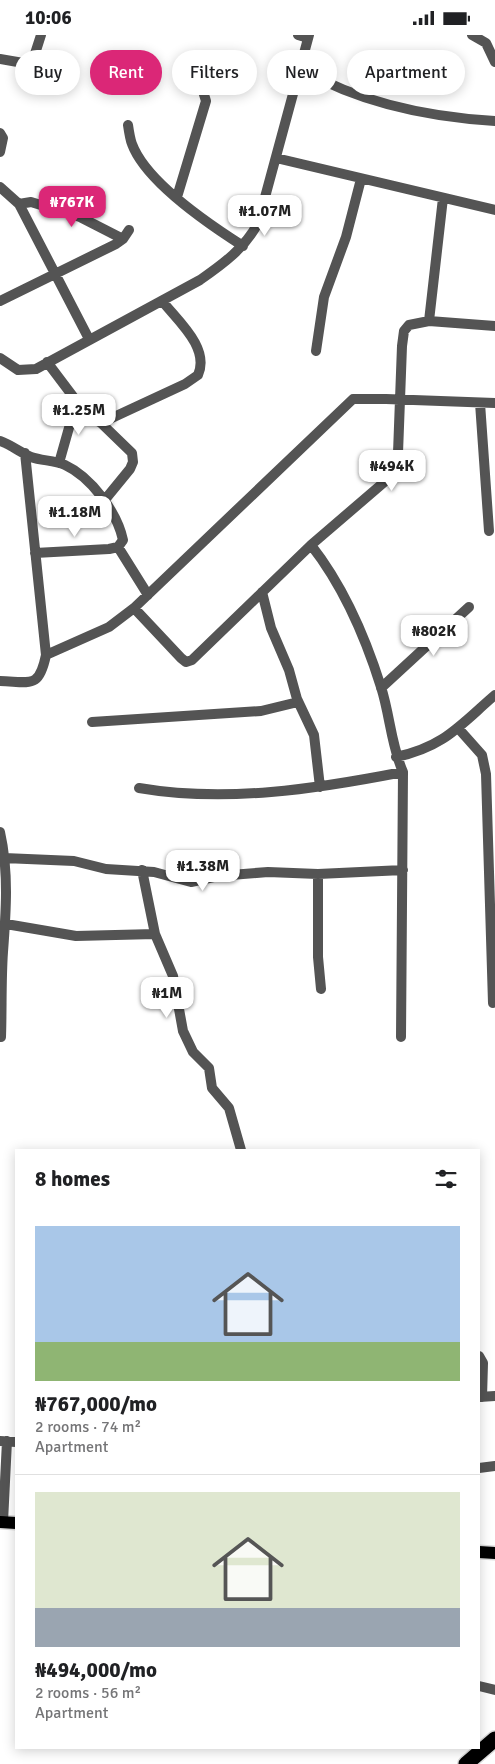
<!DOCTYPE html>
<meta charset="utf-8">
<style>
body{margin:0;font-family:Signika,sans-serif;background:#f6f6f6;color:#202124;height:100vh;display:flex;flex-direction:column;font-size:19px;white-space:nowrap}
*{box-sizing:border-box;margin:0}
p{font-size:16px;color:#757577}
.icon{flex:none;width:28px;height:28px;fill:none;stroke:currentColor;stroke-width:2;stroke-linecap:round;stroke-linejoin:round}
.map{position:relative;flex:1;overflow:hidden}
.panel{position:absolute;left:15px;top:1114px;width:465px;height:600px;display:flex;flex-direction:column;background:#fff;border-radius:0px;box-shadow:0 2px 12px #0003}
.panel>*{flex:none}
.top-card{position:absolute;left:15px;top:15px;width:465px;height:45px;display:flex;gap:10px}
.price{position:absolute;translate:-50% -42px;padding:0 11px;border-radius:10px;background:#fff;color:#222;font-size:16px;line-height:32px;filter:drop-shadow(0 1px 2px #0008)}
.price::after{content:'';position:absolute;left:50%;top:30px;width:15px;height:11px;margin-left:-8px;background:inherit;clip-path:polygon(0 0,100% 0,50% 100%)}
.price.selected{background:#db2777;color:#fff}
ul{padding:0;list-style:none}
li{display:grid;align-content:center;gap:10px;height:265px;padding:0 20px}
li+li{border-top:1px solid #e0e0e0}
li span{display:grid;place-items:center;height:155px;border-radius:0px;color:#555}
li>.icon{margin-inline-start:auto}
span .icon{width:90px;height:90px;fill:#fffc;stroke-width:1}
li b{font-size:21px}
h2{display:flex;justify-content:space-between;align-items:center;height:60px;padding:0 20px;font-size:21px}
.chip{padding:0 18px;border-radius:22px;background:#fff;box-shadow:0 2px 12px #0003;font-size:18px;line-height:45px}
.chip.selected{background:#db2777;color:#fff}
.status{display:flex;justify-content:space-between;align-items:center;height:35px;padding:0 25px;background:#fff;direction:ltr}
.status svg{height:14px;fill:currentColor}
.map>svg:first-child{display:block}
.lines{fill:none;stroke-linecap:round;stroke-linejoin:round}
.major-casing{stroke:#dbdbdb;stroke-width:15}
.highway-casing{stroke:#dbdbdb;stroke-width:18}
.minor{stroke:#545454;stroke-width:10}
.major{stroke:#000;stroke-width:12}
.highway{stroke:#000;stroke-width:15}
</style>
<div class="status"><b>10:06</b><svg viewBox="0 0 49 12"><path d="M0 12V9h3v3zM5 12V6h3v6zM10 12V3h3v9zM15 12V0h3v12zM26 1h20v11H26zM47 4h2v5h-2z"/></svg></div>
<div class="map">
<svg width="495" height="1729" viewBox="0 0 495 1729">
<rect width="100%" height="100%" fill="#fff"/>
<g class="lines">
<g class="major-casing">
<path id="major" d="M0,1487L16,1488
M479,1517L495,1518"/>
</g>
<g class="highway-casing">
<path id="highway" d="M466,1729L495,1704"/>
</g>
<path class="minor" d="M298,0L308,3
M472,0L486,8L495,27
M0,24L29,29L32,28L41,0
M301,34C360,68 428,82 495,86
M128,90C129,97 130,104 132,109C146,147 210,190 243,211
M0,98L3,103L0,117
M276,123L495,175
M0,152L19,169L89,304
M177,162L206,66L202,53L187,45
M19,169L31,167L80,182L123,204
M0,266L116,209L123,204L129,195
M429,286L443,163
M316,316L324,262L346,202L361,144
M0,323L18,335L36,334L200,245C223,229 245,213 258,188L309,0
M47,327L87,380L101,388L132,418L133,427L130,434L103,467
M480,368L489,496
M101,388L185,349L198,340C210,313 178,286 163,267
M0,406C11,410 20,417 31,422C42,426 54,425 65,430C91,442 117,477 123,505L118,512L109,514L35,518
M59,428L76,368
M311,510C344,552 365,601 381,652C390,680 391,710 403,737L401,1002
M118,512L148,560
M262,557L271,593L289,635L297,664L314,700L320,752
M134,573L181,623L186,627L192,625L311,510L389,443L395,432L398,418L402,311L404,296L409,290L429,286L495,291
M46,620L109,592L134,573L353,364H386L495,368
M0,646C31,647 39,654 46,620L25,418
M381,653L469,572
M92,687L261,676L298,667
M458,693L482,720L486,739L493,968
M396,722C444,712 460,690 495,660
M139,753C226,768 316,754 403,737
M0,797C9,837 6,877 3,917C1,945 2,974 1,1002
M4,823L74,826L106,834L154,837L191,847L218,841L268,837L318,839L403,835
M142,835L155,899L173,941L183,996L193,1017L209,1033L212,1053L229,1073L241,1115
M318,839V922L321,954
M6,889L76,901L155,899
M479,1321L483,1328L482,1362
M479,1362L495,1361
M0,1406L16,1407
M479,1433L495,1431
M3,1487L7,1406
M479,1651L495,1655"/>
<use href="#major" class="major"/>
<use href="#highway" class="highway"/>
</g>
</svg>
<b class="price selected" style="left:72px;top:193px">₦767K</b>
<b class="price" style="left:265px;top:202px">₦1.07M</b>
<b class="price" style="left:79px;top:401px">₦1.25M</b>
<b class="price" style="left:392px;top:457px">₦494K</b>
<b class="price" style="left:75px;top:503px">₦1.18M</b>
<b class="price" style="left:434px;top:622px">₦802K</b>
<b class="price" style="left:203px;top:857px">₦1.38M</b>
<b class="price" style="left:167px;top:984px">₦1M</b>
<div class="top-card">
<a class="chip">Buy</a>
<a class="chip selected">Rent</a>
<a class="chip">Filters</a>
<a class="chip">New</a>
<a class="chip">Apartment</a>
</div>
<section class="panel">
<h2>8 homes<svg class="icon" aria-label="filters" viewBox="0 0 24 24"><path d="M4 7h16M4 17h16"/><circle cx="9" cy="7" r="2"/><circle cx="15" cy="17" r="2"/></svg></h2>
<ul>
<li><span style="background:linear-gradient(#a9c7e8 75%,#8fb573 0)"><svg class="icon" aria-label="home" viewBox="0 0 24 24"><path d="M3 11l9-7 9 7M6 9v11h12V9"/></svg></span><div><b>₦767,000/mo</b><p>2 rooms · 74 m²</p><p>Apartment</p></div></li>
<li><span style="background:linear-gradient(#dfe7d0 75%,#9aa5b1 0)"><svg class="icon" aria-label="home" viewBox="0 0 24 24"><path d="M3 11l9-7 9 7M6 9v11h12V9"/></svg></span><div><b>₦494,000/mo</b><p>2 rooms · 56 m²</p><p>Apartment</p></div></li>
</ul>
</section>
</div>
